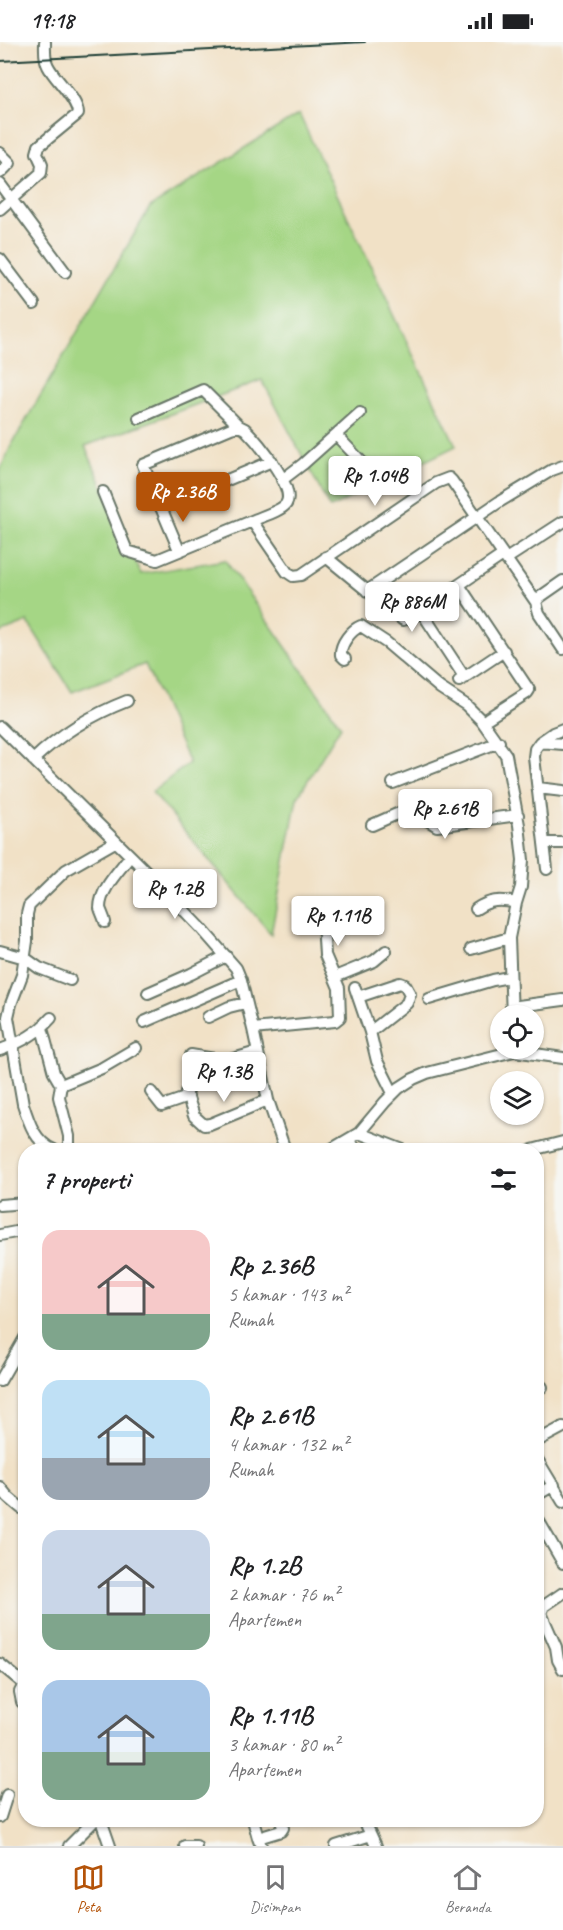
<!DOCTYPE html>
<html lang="id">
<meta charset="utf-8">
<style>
body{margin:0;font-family:Caveat,sans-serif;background:#f2f2f2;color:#202124;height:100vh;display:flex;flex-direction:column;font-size:22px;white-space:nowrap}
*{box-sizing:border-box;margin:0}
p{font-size:20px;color:#757577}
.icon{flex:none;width:33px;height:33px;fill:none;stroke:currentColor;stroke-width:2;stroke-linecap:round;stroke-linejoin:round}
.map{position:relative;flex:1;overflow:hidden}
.details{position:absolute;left:18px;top:1101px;width:526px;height:684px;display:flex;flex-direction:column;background:#fff;border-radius:24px;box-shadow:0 2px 4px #0004}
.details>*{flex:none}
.tools{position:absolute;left:490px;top:963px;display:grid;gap:12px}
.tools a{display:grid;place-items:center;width:54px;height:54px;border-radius:50%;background:#fff;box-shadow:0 2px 4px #0004;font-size:30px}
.price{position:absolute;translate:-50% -51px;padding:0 14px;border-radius:6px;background:#fff;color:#222;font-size:20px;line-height:39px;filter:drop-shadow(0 2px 3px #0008)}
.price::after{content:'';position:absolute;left:50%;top:36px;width:18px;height:14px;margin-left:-9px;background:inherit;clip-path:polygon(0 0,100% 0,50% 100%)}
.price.on{background:#b45309;color:#fff}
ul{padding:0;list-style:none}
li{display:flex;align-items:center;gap:18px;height:150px;padding:0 24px}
li span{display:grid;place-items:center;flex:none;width:168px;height:120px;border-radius:18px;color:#555}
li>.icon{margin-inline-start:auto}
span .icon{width:72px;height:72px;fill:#fffc;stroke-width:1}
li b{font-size:26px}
h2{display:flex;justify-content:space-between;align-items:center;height:72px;padding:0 24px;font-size:26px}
.status{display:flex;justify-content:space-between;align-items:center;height:42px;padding:0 30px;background:#fff;direction:ltr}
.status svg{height:16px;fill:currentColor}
.tabs{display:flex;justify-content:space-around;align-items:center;height:84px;border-top:2px solid #e0e0e0;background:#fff;font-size:16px;color:#757577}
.tabs a{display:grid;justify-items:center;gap:3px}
.tabs .on{color:#b45309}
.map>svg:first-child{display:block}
.green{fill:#a5d685;stroke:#628a5c;stroke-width:1.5}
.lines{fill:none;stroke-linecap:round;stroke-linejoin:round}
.minor-casing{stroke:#687667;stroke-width:14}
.minor{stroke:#fff;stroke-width:10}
.rail{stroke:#1f3d34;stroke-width:2}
</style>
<div class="status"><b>19:18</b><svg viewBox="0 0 49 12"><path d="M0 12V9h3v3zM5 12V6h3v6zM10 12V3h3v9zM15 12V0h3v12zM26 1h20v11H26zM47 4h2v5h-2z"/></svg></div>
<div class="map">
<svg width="563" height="1804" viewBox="0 0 563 1804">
<rect width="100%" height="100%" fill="#f6f6f2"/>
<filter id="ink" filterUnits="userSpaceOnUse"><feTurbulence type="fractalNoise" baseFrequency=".0167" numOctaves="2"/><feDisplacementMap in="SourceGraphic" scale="12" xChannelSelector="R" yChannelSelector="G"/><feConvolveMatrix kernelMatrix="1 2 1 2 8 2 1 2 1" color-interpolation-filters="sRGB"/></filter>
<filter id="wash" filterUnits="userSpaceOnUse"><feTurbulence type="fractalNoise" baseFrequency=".008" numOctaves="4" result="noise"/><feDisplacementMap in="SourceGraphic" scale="24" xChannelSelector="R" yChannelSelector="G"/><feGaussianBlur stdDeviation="1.35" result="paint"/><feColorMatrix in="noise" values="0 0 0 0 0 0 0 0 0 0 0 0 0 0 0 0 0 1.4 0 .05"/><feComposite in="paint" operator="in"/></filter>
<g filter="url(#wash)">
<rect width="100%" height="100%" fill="#f1e1c6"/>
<path class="green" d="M299,72L456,404L330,466L262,338L85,404L141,532L225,518L341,684L297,756L271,892L152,750L189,721L145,622L72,650L28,580L0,591V428L11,404L150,165Z"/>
</g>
<g filter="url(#ink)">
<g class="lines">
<g class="minor-casing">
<path id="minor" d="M0,111L10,121L0,131
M0,142L65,230
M0,167L41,131L42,122L37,111L39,104L78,72C78,57 55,38 48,24C44,17 45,8 45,0
M0,217L34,262
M139,376L203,348L239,384
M336,393L375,434
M282,438L303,422L360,371
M103,450L127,509L157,518L252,479L287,530L293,534L301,533L436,441L449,436L452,439L536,560
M161,466L272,419
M179,508L143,423L231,386L239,384L245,387C256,398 297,446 286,462C281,469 260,475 252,479
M326,515L403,578L410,576L503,513
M506,517L563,480
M563,539L540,555L536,560L539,571L563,607
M459,543L529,648L527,651L488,676
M367,549L499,460L552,428L563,424
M421,569L465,636
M345,617L341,613C340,602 351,588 361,584L387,601L440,646L466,663L482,679L506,713L519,783L523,818L521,845L516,861L509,896L512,974
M459,639L504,609
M0,685L152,835L201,886L236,926L241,938L253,987L268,1058L285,1108
M540,700L553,691L563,687
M563,702L540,700L535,707L534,715L544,801H563
M33,718C60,692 91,673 127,659
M393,741L499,700
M538,746L563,749
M372,783L406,768H411L437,784L518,773
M544,801L547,827
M476,867C489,858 500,857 516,861
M105,880C104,875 101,870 100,866C100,847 120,828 130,814
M471,907L509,896
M0,909L25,916L39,926L70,938
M335,935L374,919L386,909
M355,946L370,990L377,1019L393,1051
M148,951L191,932L226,914
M358,955L400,941L405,943L410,952L407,961L370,990
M429,957L493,938L509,935
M511,965L563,958
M208,975L229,965L245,961
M144,980L241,938
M42,986L54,1031L61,1043
M253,987L335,979L340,975L339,946L325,913L323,881
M0,1008C20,1001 37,992 51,976
M191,1013L226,1019L257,1010
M151,1050L162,1064L188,1055
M186,1050L194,1074L204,1083L210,1082L268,1058
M359,1091L403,1108
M350,1097L355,1108
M54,1108C35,1100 29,1081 23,1062L8,975L11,962L22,933L27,899V872L29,864L66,828L115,800
M69,1108V1094L59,1055L61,1043L102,1026L136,1006
M330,1108L359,1091L385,1060L399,1046L413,1037L427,1031L514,1009L563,1016
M532,1108L563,1100
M0,1163L26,1161
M0,1193L26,1188
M0,1339L26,1294
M537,1347L542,1345
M537,1399L563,1385
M537,1417L563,1460
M0,1445L8,1455L21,1466
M537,1453L554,1443
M537,1476L563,1521
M563,1551L544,1564L541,1571L556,1605L558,1618L563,1627
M0,1622L23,1641
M26,1639L20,1650L22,1660L26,1663
M0,1775L7,1753
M101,1778L110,1804
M253,1778L258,1796
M364,1778L376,1804
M69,1804L95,1778
M185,1804H196
M261,1804L258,1796L281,1789L283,1786L281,1778
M336,1804L371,1793"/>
</g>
<use href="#minor" class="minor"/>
<path class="rail" d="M0,19L365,0"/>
</g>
</g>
</svg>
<div class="tools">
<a><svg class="icon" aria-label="locate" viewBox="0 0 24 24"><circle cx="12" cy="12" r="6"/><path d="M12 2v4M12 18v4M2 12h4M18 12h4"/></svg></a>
<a><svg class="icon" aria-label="layers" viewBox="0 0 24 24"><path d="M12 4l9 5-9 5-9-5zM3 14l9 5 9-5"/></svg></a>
</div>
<b class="price" style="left:375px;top:465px">Rp 1.04B</b>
<b class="price on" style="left:183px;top:481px">Rp 2.36B</b>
<b class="price" style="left:412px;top:591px">Rp 886M</b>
<b class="price" style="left:445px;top:798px">Rp 2.61B</b>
<b class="price" style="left:175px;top:878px">Rp 1.2B</b>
<b class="price" style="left:338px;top:905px">Rp 1.11B</b>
<b class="price" style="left:224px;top:1061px">Rp 1.3B</b>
<section class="details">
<h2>7 properti<svg class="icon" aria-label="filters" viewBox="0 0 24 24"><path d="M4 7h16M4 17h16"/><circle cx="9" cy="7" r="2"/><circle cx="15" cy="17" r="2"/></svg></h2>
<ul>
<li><span style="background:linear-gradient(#f6c9c9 70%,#7fa58c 0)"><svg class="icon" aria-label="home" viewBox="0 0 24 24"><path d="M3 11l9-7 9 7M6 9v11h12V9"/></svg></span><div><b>Rp 2.36B</b><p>5 kamar · 143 m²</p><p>Rumah</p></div></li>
<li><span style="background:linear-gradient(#bfe0f5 65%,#9aa5b1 0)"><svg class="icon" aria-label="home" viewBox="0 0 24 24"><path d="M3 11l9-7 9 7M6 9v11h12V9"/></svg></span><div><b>Rp 2.61B</b><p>4 kamar · 132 m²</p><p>Rumah</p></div></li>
<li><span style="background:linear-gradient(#c9d6e8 70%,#7fa58c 0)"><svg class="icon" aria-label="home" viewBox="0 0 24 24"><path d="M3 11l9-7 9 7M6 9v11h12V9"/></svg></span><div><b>Rp 1.2B</b><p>2 kamar · 76 m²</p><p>Apartemen</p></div></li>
<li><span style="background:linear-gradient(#a9c7e8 60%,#7fa58c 0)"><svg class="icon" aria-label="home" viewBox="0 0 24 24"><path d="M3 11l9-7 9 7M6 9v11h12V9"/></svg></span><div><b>Rp 1.11B</b><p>3 kamar · 80 m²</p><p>Apartemen</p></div></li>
</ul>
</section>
</div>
<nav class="tabs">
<a class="on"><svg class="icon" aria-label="map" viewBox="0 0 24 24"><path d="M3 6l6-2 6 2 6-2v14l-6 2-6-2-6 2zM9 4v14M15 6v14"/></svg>Peta</a>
<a><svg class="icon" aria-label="saved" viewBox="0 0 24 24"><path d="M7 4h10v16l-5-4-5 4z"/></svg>Disimpan</a>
<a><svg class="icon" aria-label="home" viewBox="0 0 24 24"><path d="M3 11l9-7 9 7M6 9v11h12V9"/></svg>Beranda</a>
</nav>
